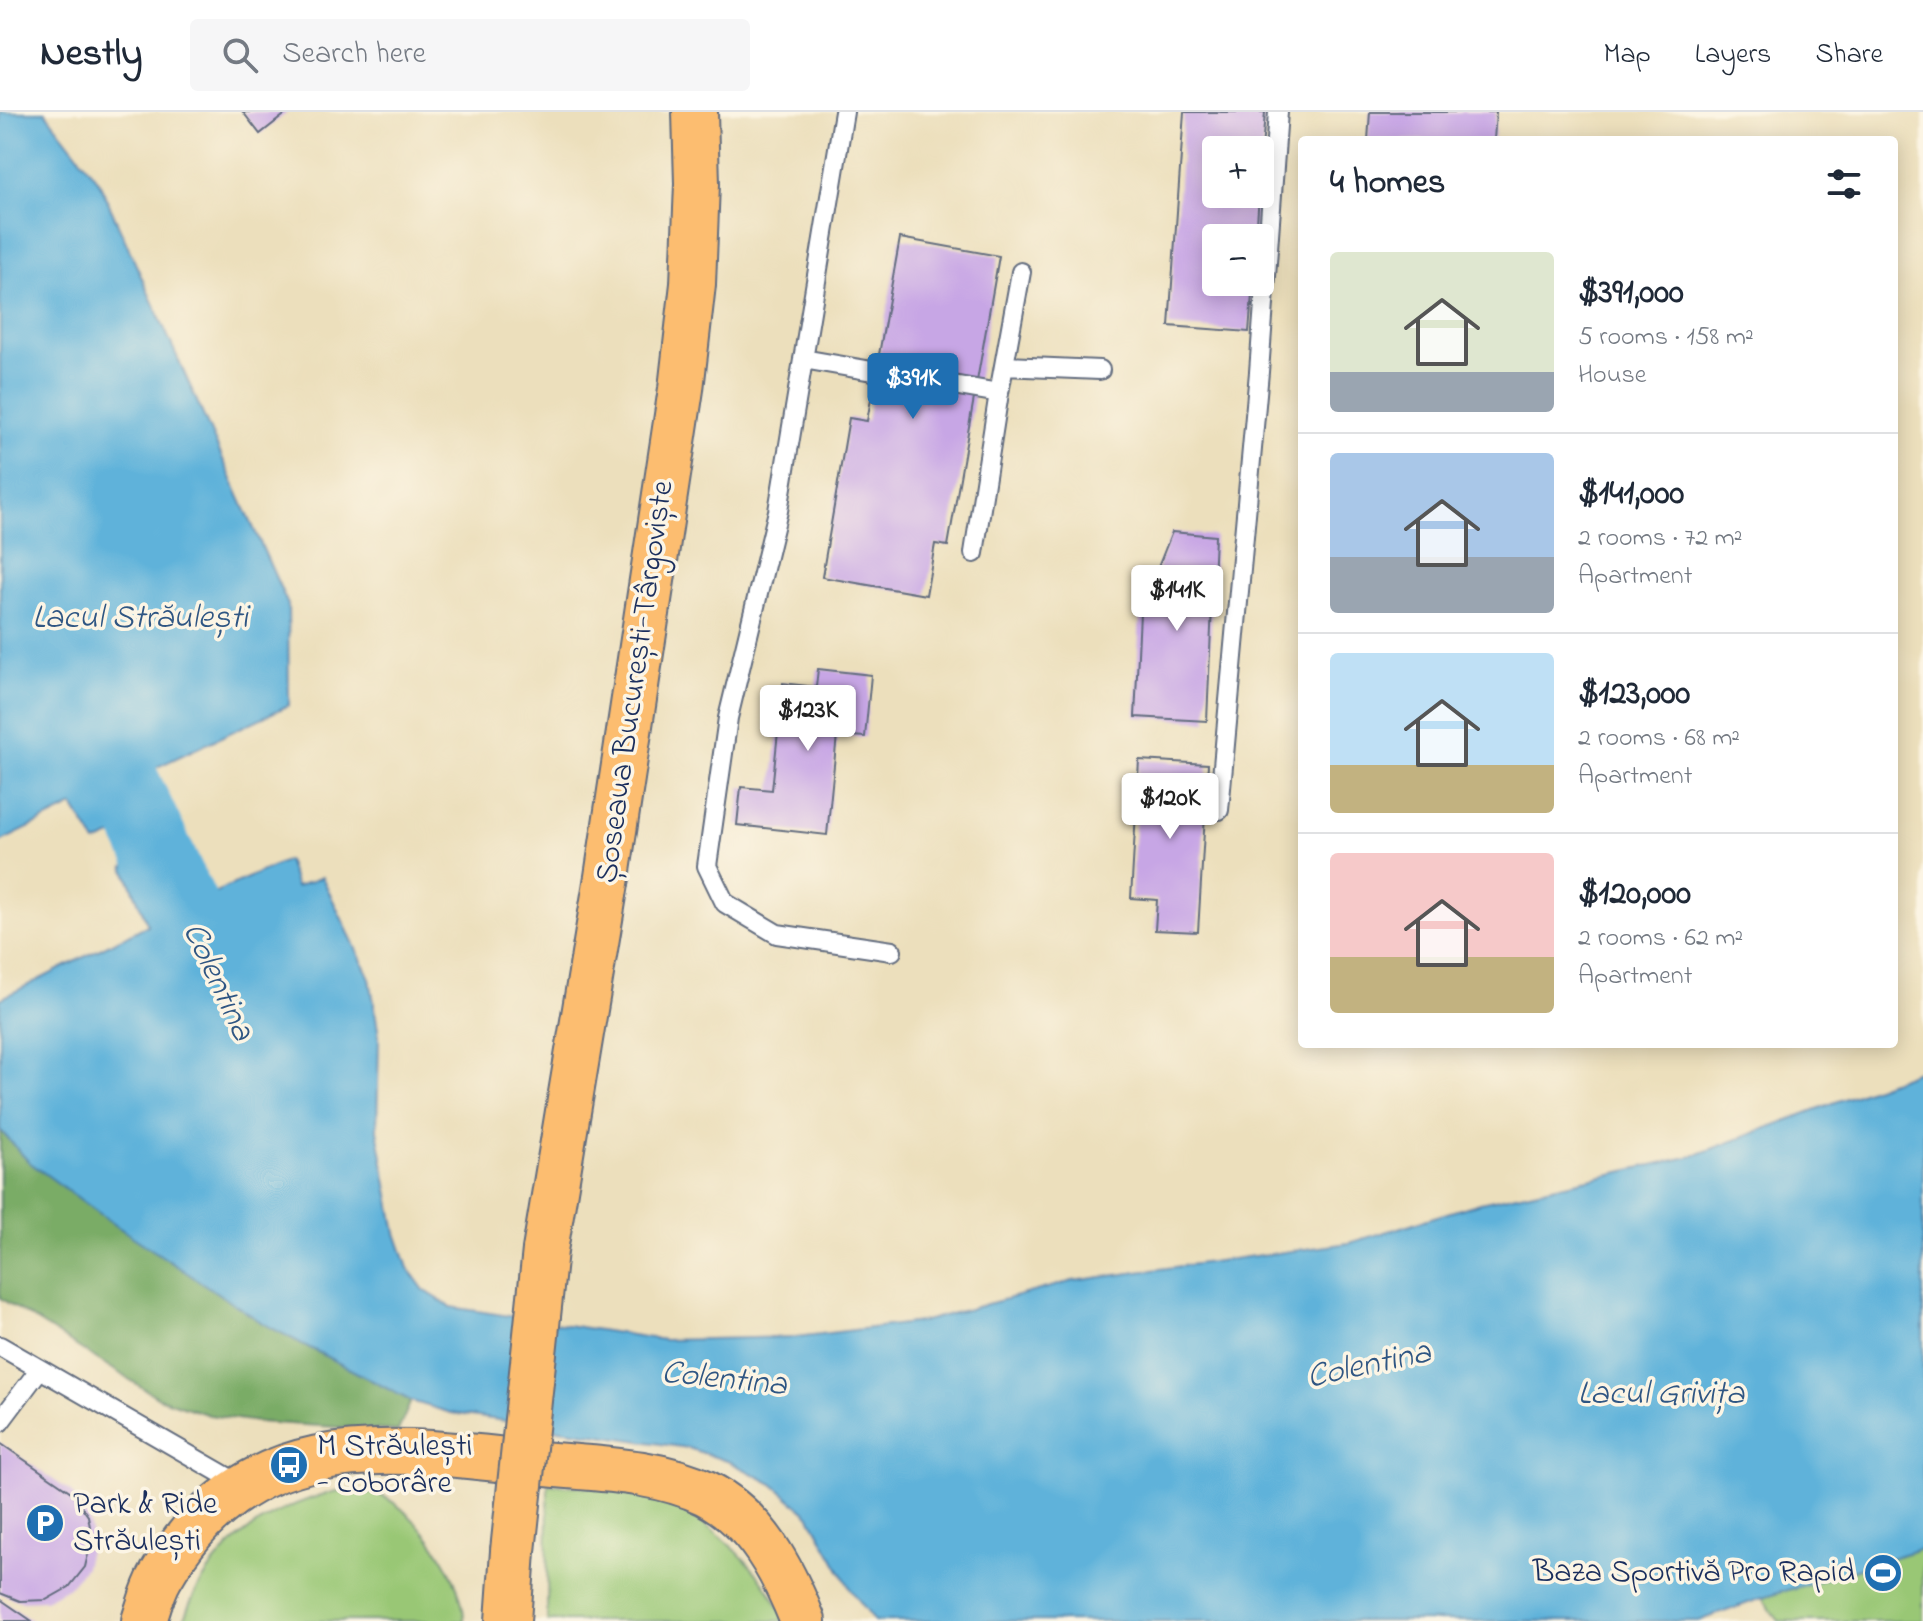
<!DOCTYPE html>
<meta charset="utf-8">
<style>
body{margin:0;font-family:"Indie Flower",sans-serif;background:#f6f6f7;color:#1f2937;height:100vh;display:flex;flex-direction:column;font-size:30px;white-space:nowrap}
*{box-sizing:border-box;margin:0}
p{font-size:26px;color:#747a83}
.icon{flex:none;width:44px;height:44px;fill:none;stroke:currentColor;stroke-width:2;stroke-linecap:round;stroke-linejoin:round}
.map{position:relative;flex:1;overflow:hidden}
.sheet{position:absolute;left:1298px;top:24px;width:600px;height:912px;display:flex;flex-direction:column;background:#fff;border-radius:8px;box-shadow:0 4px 20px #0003}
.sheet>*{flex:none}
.fabs{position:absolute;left:1202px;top:24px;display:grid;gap:16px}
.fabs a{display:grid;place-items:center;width:72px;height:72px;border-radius:8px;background:#fff;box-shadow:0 4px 20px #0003;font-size:40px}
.price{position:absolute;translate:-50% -68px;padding:0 18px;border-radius:8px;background:#fff;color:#222;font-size:26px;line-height:52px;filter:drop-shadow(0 2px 4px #0008)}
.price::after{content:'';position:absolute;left:50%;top:48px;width:24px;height:18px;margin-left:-12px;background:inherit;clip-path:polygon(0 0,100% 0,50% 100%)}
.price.on{background:#1f6fb2;color:#fff}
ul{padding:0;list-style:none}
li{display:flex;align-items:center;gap:24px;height:200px;padding:0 32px}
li+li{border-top:2px solid #e0e1e3}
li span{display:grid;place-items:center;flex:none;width:224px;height:160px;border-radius:8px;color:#555}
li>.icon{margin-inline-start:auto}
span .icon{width:96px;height:96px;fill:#fffc;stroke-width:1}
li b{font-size:34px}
h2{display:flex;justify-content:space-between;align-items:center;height:96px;padding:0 32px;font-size:34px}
header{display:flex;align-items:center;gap:48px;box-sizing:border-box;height:112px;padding:0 40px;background:#fff;border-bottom:2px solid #e0e1e3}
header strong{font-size:38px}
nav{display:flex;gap:44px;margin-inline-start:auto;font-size:28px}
.search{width:560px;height:72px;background:#f6f6f7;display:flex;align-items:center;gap:20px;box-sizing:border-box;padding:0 28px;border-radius:8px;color:#747a83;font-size:30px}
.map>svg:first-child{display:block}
.green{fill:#99c775;stroke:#5a7b6a;stroke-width:2}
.forest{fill:#7aac66;stroke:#4a6e62;stroke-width:2}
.water{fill:#5eb2da;stroke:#3c709c;stroke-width:2}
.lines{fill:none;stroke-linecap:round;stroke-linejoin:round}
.river{stroke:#5eb2da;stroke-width:70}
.building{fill:#c7a6e5}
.service-casing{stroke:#646d7f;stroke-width:22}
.primary-casing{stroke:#646d7f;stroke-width:48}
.service{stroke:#fff;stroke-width:18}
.primary{stroke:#fcbd6f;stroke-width:44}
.primary-bridge-casing{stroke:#646d7f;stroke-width:48;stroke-linecap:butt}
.primary-bridge{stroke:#fcbd6f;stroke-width:44}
.labels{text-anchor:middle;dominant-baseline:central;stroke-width:7;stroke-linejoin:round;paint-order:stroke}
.street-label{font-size:32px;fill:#1b2f5e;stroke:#fcf5e5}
.poi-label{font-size:32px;fill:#1b2f5e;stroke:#fcf5e5;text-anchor:start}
.water-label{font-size:34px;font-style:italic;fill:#2f5683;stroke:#fcf5e5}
</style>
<header>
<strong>Nestly</strong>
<div class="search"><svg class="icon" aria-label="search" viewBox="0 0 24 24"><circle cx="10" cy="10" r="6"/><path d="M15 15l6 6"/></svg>Search here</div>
<nav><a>Map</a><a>Layers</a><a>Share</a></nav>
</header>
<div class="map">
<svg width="1923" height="1509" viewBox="0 0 1923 1509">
<rect width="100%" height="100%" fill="#fcf5e5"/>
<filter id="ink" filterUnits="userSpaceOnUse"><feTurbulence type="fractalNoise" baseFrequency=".0125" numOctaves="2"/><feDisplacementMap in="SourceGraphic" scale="16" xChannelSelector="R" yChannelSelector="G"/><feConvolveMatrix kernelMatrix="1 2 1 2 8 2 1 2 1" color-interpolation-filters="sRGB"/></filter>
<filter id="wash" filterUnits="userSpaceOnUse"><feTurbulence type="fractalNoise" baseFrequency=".006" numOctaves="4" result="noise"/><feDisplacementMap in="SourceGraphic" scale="32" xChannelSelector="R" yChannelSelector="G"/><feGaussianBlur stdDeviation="1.8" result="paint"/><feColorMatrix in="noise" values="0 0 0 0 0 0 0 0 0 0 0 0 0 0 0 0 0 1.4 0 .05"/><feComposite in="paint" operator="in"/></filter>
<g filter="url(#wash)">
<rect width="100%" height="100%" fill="#ecdfbc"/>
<path class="green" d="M548,1372C574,1375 625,1375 647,1383C706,1403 760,1452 786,1509H547Z
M336,1379C349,1380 368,1378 380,1383C418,1399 465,1468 464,1509H183C210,1435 262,1398 336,1379Z
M1923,1436V1509H1779L1762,1486Z"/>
<path class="forest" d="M0,1018L29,1050L264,1212L411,1289L398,1319L257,1310L209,1303L159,1286L0,1186Z"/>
<path class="water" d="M0,0H45L99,70L288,493L289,593L142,662L158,704L96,731L73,694L0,730Z
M184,728L207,784L287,748L296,775L322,765L370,866L379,924L377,1018L396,1121L408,1156L424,1178L451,1195L664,1228L796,1225L921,1210L1073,1169L1349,1131L1480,1091L1693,1044L1923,957V1436L1762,1486L1699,1509H875L851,1478L809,1403L773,1372L730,1350L688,1336L451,1301L411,1289L264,1212L118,1115L29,1050L0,1018V887L148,813L124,755Z"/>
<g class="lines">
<path class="river" d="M103,624L199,827"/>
</g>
<g id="blocks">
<path class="building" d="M243,0H288L260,22Z
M1184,0H1265L1262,38H1216V82H1259L1256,126H1216V170H1253L1249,220L1169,214Z
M1370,0H1496L1494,28H1368Z
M900,126L999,144L948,434L935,432L926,483L822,465L849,306L867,309Z
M1172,420L1215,424L1207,609L1135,605L1140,501Z
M818,557L871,563L865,625L837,623L827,723L737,713L741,675L772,678L783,571L816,575Z
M1139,648L1208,652L1198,820L1155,818L1157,788L1131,786Z
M0,1331L71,1380L88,1404L92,1426L85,1455L69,1475L46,1488L20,1489L0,1481Z
M0,1487L32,1509H0Z"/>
</g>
</g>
<g filter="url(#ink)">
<use href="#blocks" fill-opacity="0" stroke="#646d7f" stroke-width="2"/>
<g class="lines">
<g class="service-casing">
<path id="service" d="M844,0L778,399L728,606L707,754L725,791L777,822L892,839
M803,247L999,281L974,441
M1004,254L1100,258
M999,281L1021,160
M1219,698L1259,260L1278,0
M0,1234L243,1374
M0,1310L39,1258"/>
</g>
<g class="primary-casing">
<path id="primary" d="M545,1138L607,765L681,277L693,172L697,72L695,0
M144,1509C149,1494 153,1477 161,1464C248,1313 386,1335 533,1351C589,1357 654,1356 706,1381C757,1407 783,1459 803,1509
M508,1509L513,1439"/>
</g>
<use href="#service" class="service"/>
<use href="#primary" class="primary"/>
<g class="primary-bridge-casing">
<path id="primary-bridge" d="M513,1439L545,1138"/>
</g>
<use href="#primary-bridge" class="primary-bridge"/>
</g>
</g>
<defs>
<g id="bus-disc" transform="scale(2)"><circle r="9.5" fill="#1f6fb2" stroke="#fcf5e5"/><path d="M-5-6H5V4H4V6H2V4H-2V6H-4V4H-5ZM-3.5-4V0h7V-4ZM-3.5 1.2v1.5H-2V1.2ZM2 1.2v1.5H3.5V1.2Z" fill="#fff"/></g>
<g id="parking-disc" transform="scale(2)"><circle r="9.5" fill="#1f6fb2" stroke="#fcf5e5"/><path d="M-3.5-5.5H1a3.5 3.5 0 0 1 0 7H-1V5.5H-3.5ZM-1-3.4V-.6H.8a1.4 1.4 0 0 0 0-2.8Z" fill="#fff"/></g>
<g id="stadium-disc" transform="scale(2)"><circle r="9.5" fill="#1f6fb2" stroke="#fcf5e5"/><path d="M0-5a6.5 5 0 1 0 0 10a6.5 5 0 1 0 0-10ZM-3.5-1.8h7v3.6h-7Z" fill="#fff"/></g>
</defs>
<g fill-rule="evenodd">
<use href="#bus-disc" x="289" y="1353"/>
<use href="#parking-disc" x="45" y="1411"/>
<use href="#stadium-disc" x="1883" y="1461"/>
</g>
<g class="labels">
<g class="street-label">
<text transform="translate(636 570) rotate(-82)">Șoseaua București-Târgoviște</text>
</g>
<g class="poi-label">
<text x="317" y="1335">M Străulești<tspan x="317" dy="37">- coborâre</tspan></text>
<text x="73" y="1393">Park &amp; Ride<tspan x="73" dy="37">Străulești</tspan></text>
<text x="1855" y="1461" text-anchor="end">Baza Sportivă Pro Rapid</text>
</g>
<g class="water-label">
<text x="140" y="507">Lacul Străulești</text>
<text transform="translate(217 870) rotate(65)">Colentina</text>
<text transform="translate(1369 1254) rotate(-12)">Colentina</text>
<text transform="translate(724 1268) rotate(6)">Colentina</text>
<text x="1661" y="1283">Lacul Grivița</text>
</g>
</g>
</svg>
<div class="fabs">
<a>+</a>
<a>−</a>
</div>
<b class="price on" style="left:913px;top:309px">$391K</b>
<b class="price" style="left:1177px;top:521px">$141K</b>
<b class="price" style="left:808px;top:641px">$123K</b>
<b class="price" style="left:1170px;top:729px">$120K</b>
<section class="sheet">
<h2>4 homes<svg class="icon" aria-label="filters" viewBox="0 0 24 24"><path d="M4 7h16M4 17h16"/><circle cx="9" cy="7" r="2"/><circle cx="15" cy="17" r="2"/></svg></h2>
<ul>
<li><span style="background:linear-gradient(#dfe7d0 75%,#9aa5b1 0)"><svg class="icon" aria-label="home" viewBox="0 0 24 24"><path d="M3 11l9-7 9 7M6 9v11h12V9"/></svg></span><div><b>$391,000</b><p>5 rooms · 158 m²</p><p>House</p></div></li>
<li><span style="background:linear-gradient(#a9c7e8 65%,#9aa5b1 0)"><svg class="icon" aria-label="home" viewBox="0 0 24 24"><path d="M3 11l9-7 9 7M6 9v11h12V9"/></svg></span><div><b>$141,000</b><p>2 rooms · 72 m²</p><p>Apartment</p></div></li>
<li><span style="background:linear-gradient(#bfe0f5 70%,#c2b280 0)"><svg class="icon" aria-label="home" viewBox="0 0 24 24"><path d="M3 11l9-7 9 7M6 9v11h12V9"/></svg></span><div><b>$123,000</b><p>2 rooms · 68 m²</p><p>Apartment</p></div></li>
<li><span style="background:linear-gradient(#f6c9c9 65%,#c2b280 0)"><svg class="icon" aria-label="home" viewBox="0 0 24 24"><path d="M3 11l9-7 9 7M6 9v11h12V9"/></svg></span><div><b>$120,000</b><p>2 rooms · 62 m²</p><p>Apartment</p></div></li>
</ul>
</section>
</div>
